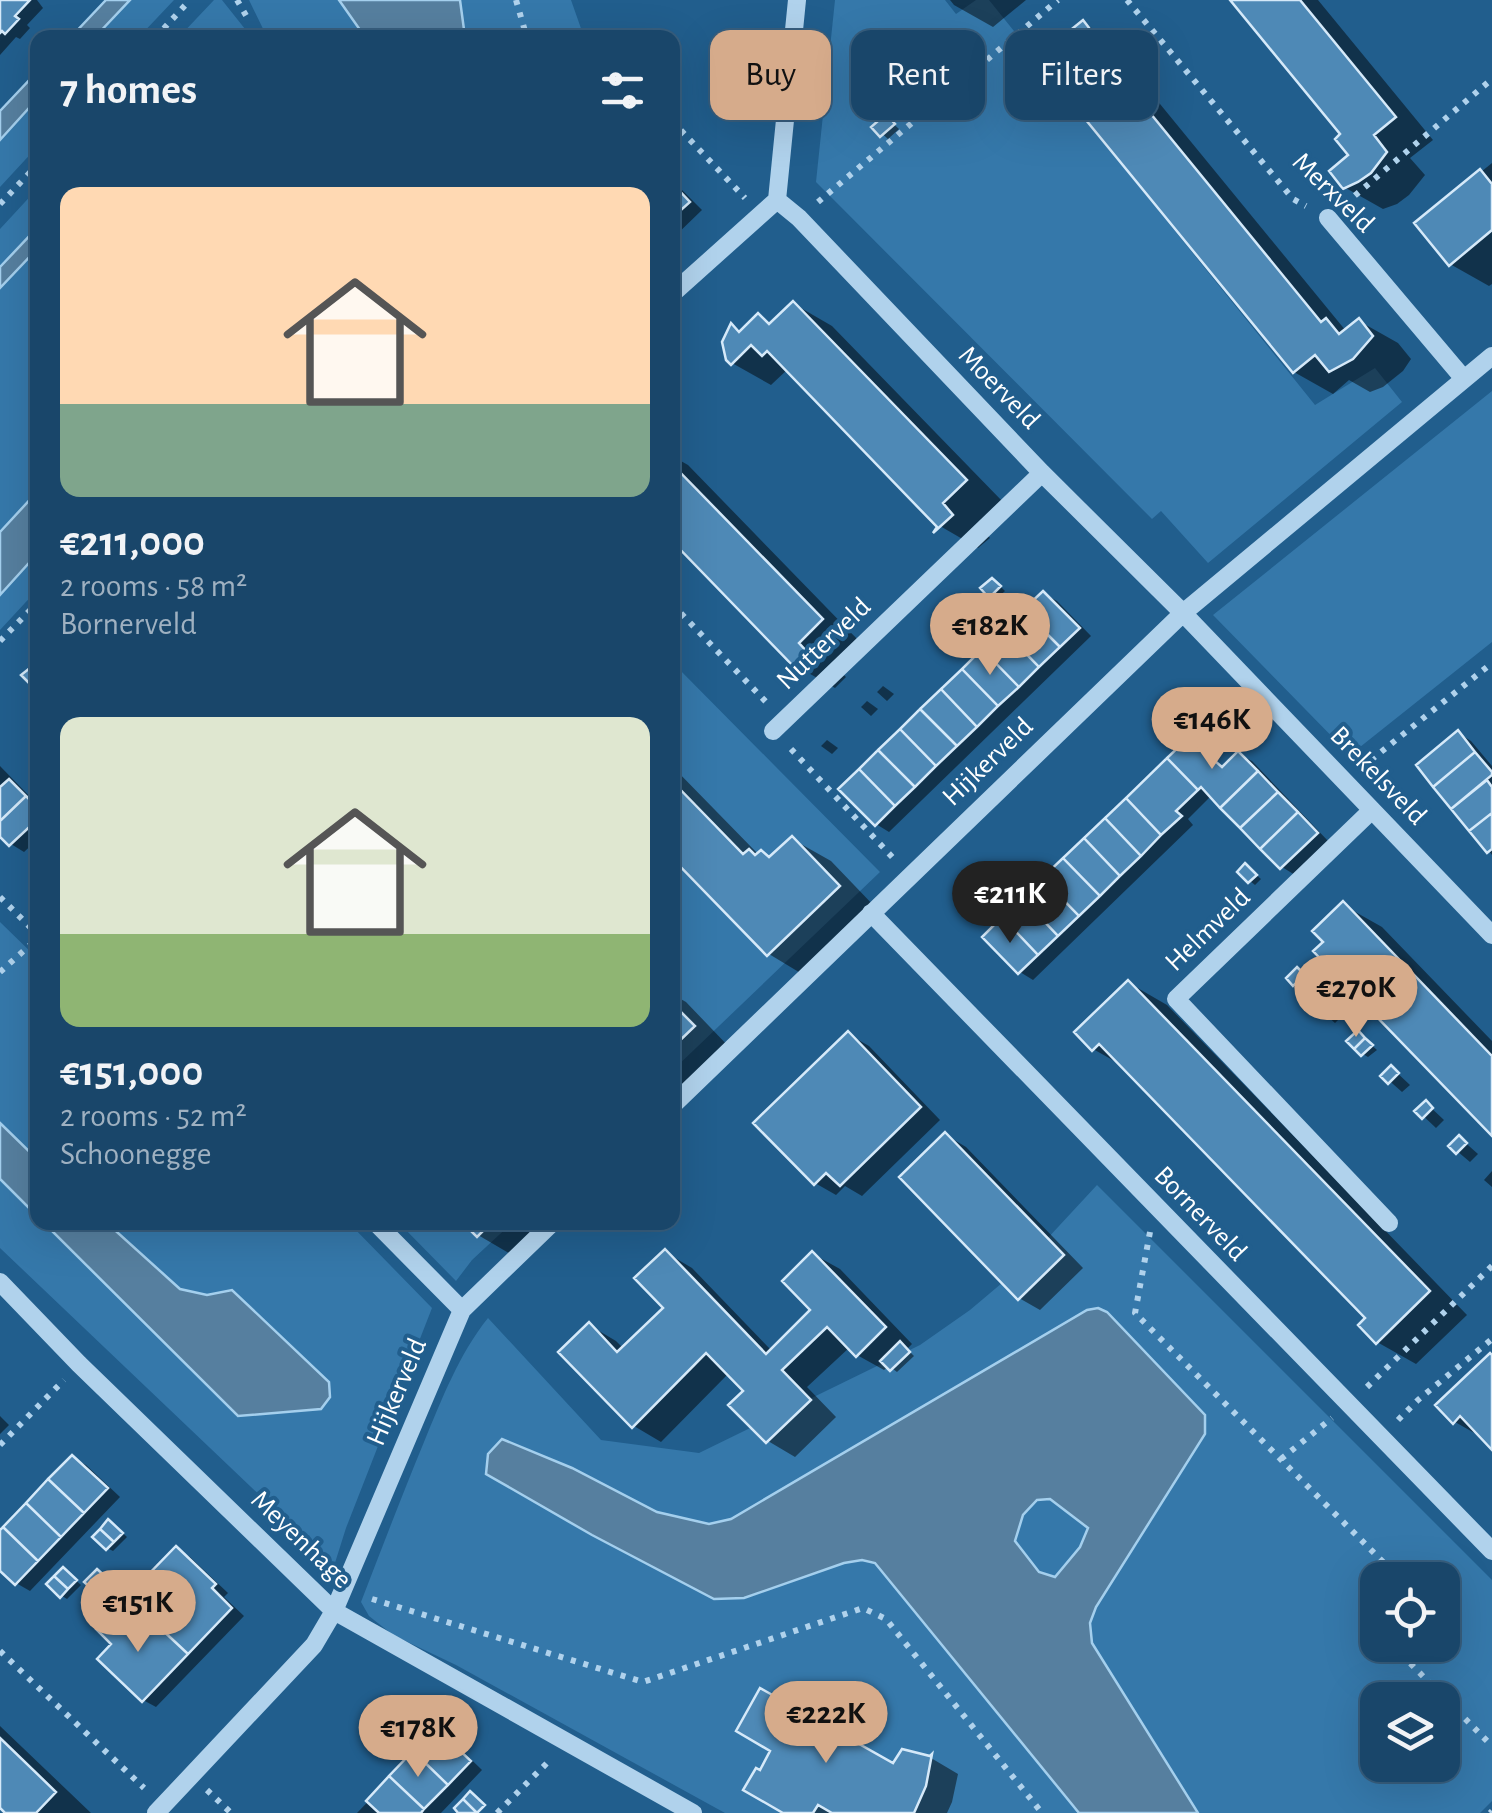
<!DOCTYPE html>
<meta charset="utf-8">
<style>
body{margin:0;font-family:"Alegreya Sans",sans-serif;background:#265072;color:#f1f3f6;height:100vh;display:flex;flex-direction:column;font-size:38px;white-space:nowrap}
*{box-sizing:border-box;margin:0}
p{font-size:32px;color:#9fb1c1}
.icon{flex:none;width:55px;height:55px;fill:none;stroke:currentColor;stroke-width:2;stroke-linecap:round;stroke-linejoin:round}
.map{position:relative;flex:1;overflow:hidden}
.panel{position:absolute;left:30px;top:30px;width:650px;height:1200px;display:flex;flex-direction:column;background:#19466a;border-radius:20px;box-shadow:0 10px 40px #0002,0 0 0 2px #375e7e}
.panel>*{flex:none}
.top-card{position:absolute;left:710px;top:30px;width:630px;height:90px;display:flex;gap:20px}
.tools{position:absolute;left:1360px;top:1562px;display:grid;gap:20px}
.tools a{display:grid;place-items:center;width:100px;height:100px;border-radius:20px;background:#19466a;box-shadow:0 10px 40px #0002,0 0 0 2px #375e7e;font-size:50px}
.price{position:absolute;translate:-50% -85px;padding:0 22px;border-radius:35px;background:#d6ab8b;color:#111;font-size:32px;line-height:65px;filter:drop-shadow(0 2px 5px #0008)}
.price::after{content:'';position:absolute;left:50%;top:60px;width:30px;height:22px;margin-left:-15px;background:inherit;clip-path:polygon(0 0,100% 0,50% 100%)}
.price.current{background:#222;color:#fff}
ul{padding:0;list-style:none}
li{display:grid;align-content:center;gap:20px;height:530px;padding:0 30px}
li span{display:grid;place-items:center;height:310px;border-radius:20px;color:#555}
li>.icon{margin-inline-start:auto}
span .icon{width:180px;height:180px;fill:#fffc;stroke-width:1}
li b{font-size:42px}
h2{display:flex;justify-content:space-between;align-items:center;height:120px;padding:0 30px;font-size:42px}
.chip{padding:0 35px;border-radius:20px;background:#19466a;box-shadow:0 10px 40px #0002,0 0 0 2px #375e7e;font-size:35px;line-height:90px}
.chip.current{background:#d6ab8b;color:#111}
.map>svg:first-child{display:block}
.green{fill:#3578aa;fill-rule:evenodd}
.water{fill:#567f9f;stroke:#a4cfed;stroke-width:2.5;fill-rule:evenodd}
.shadow{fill:#0007}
.building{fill:#4e89b6;stroke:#d5e9f9;stroke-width:2.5}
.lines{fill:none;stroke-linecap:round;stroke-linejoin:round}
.path{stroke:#b0d2ec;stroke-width:6;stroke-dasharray:5 8;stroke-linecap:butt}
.minor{stroke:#b0d2ec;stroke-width:18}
.labels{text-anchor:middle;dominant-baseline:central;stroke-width:8;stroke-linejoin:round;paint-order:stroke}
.street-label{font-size:28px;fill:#fff;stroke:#215e8d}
</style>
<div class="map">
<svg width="1492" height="1813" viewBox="0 0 1492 1813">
<rect width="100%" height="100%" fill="#215e8d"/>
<path class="green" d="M130,0H174L139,37H95Z
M214,0H222L249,34L250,37H179Z
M249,0H339L365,37H267Z
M460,0H571L584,37H465Z
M835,0H945L956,14L976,0H989L1315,405L1375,368L1402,402L1208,563L1161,511L1152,519L816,182Z
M37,99V147L0,187V140Z
M37,189V228L0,267V229Z
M37,249V492L0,532V288Z
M1492,391V642L1350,755L1213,615Z
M37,554V590L0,630V595Z
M673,663L880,872L673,1070Z
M0,922L37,958V1159L0,1123Z
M0,1179L37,1216L38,1222L44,1223L238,1416L207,1295L180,1289L107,1223H349L432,1308L346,1528L334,1566L0,1248Z
M1097,1185L1492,1580V1801L1480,1813H1198L1092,1643L1090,1623L1096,1607L1098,1308L1087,1310L731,1519L709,1524L657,1512L572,1468L486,1473L592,1535L714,1599L844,1563L862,1560L876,1563L1079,1813H725L456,1665L393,1635L369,1616L361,1602C382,1548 402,1495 424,1442C442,1399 459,1354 488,1318L601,1440L699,1453L920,1345L970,1310L1021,1267ZM1378,1580H1442V1645H1378ZM1378,1700H1442V1765H1378Z
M399,1223H512L472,1260L456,1281Z
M1050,1499L1088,1528L1080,1547L1056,1577L1039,1572L1015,1541L1023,1515L1037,1500Z"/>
<path class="water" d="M106,0H130L95,37H71Z
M339,0H460L465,37H365Z
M37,72V99L0,140V111Z
M37,228V249L0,288V267Z
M37,492V554L0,595V532Z
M0,1123L37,1159V1216L0,1179Z
M44,1223H107L180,1289L207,1295L232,1290L329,1382L330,1397L321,1409L238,1416Z
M1098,1308L1107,1312L1205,1415V1434L1096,1607L1090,1623L1092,1643L1198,1813H1079L875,1563L862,1560L844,1563L744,1598L714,1599L592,1535L486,1474L488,1454L502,1439L572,1468L657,1512L709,1524L731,1519L1087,1310ZM1050,1499L1088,1528L1080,1547L1055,1577L1039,1572L1015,1541L1023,1515L1037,1500Z"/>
<path class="shadow" d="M0,0H37L43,8L27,25L30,28L20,39L16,37L0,55Z
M950,0H1026L993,27L954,5Z
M1233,0H1318L1433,140L1410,158L1425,175L1409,195L1397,204L1383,209L1344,187L1351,155L1344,135Z
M1083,23L1121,45L1130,56L1124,60L1346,331L1359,321L1398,343L1411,359L1403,371L1383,387L1370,392L1349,380L1333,394L1294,372L1075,50Z
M925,88L936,98L928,104L922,101Z
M886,117L899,129L888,139L875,127Z
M1492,163V284L1489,286L1450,264L1418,223Z
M672,180L702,210L672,239Z
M794,304L832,326L1004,503L980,527L990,538L978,548L940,526L788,369L771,385L732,363L731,326L742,332L759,317L772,324Z
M672,456L688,465L860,642L835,666L846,677L835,688L796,666L672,538Z
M998,584L1005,591L996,599L991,596Z
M1044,594L1057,601L1091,636L889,832L876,824Z
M959,613L969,621L957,633L947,625Z
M883,686L894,694L887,701L877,692Z
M867,701L878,709L871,716L861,707Z
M1458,733L1471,741L1492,766V855L1419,765Z
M827,740L838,748L832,754L821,746Z
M1188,741L1202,749L1224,768L1239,754L1252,761L1329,842L1295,875L1282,867L1212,795L1188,819L1193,825L1033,980L1020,972L985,937Z
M0,766L38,805V839L24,852L11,844L0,833Z
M672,766L759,855L762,853L772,858L792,839L831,861L877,909L807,977L769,954L672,855Z
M1246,866L1261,879L1255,885L1250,881Z
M1343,905L1382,927L1492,1041V1133L1327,943Z
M1303,973L1309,979L1300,987L1295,984Z
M1129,983L1167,1005L1467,1315L1416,1364L1377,1342L1369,1319L1125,1067L1093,1049Z
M672,994L686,1002L732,1050L672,1107Z
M1330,1001L1343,1015L1335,1023L1316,1006Z
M1358,1033L1377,1050L1368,1057L1363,1054Z
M848,1034L869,1046L940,1120L862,1196L845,1186L836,1195L815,1183Z
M1392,1068L1410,1085L1402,1092L1384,1076Z
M1426,1103L1444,1120L1436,1128L1418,1111Z
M946,1135L966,1147L1083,1268L1040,1310L1019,1298Z
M1460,1138L1478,1154L1470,1162L1451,1146Z
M1492,1171V1187L1484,1180Z
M466,1222H553L517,1258L478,1235Z
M665,1252L692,1268L772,1351L814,1310L813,1254L840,1269L912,1344L907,1349L914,1356L897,1372L889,1366L884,1370L857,1355L850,1347L807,1387L836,1417L795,1457L768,1441L732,1405L746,1391L729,1373L661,1442L634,1426L589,1325L616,1341L624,1349L666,1308Z
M1492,1357V1446L1485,1439L1455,1422Z
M0,1416L9,1425L0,1434Z
M73,1458L86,1465L120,1497L30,1591L16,1583L0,1568V1534Z
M115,1526L127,1537L113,1551L107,1548Z
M177,1549L190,1557L228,1593L224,1597L244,1616L156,1707L143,1700L115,1644L116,1611L130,1619L149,1638L179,1606Z
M69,1574L81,1585L67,1599L62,1596Z
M103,1575L111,1582L101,1593L95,1589Z
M0,1726L91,1813H8L0,1805Z
M436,1731L449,1738L482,1770L441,1813H357Z
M774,1750L894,1766L931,1758L958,1774L952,1802L947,1813H787L761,1773Z"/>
<path class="building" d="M0,0H30L15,16L19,19L5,34L2,31L0,33Z
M1230,0H1300L1396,117L1374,135L1387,152L1371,173L1358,182L1343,189L1329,171L1348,155L1335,139L1340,134Z
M1083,20L1093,33L1088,37L1321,322L1326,318L1339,334L1359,318L1373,336L1353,359L1329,372L1315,355L1293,373L1045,70L1072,49L1062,37Z
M925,85L932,94L920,103L914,94Z
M886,114L895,124L880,137L871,127Z
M1480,169L1492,184V230L1449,266L1414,223Z
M672,183L690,202L672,218Z
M793,301L967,480L943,503L953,515L933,533L937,527L767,351L762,356L751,345L731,365L726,360L722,342L731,323L739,332L758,313L769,324Z
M672,464L823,619L799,643L809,654L789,673L793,666L672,541Z
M992,578L1001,586L989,598L980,588Z
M1043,591L1080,628L1060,647L1023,610Z
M1023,610L1060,647L1039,667L1003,630Z
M1003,630L1039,667L1019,687L982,649Z
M982,649L1019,687L998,706L962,669Z
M30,668L38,676V685L34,688L21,675Z
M962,669L998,706L977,727L941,689Z
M941,689L977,727L957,746L920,709Z
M920,709L957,746L936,766L900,729Z
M900,729L936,766L915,787L878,750Z
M1458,730L1475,752L1433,787L1416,765Z
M1188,738L1222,767L1238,751L1258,771L1220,808L1201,787L1198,790L1167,758Z
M878,750L915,787L895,806L859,769Z
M1475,752L1492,772V775L1451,809L1433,787Z
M1167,758L1198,790L1176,811L1182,816L1161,835L1126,798Z
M859,769L895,806L875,826L838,789Z
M1258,771L1278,792L1240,828L1220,808Z
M9,779L26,796L0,821V787Z
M1487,780L1492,787V813L1469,831L1451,809Z
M672,781L743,854L749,849L755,855L761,850L769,857L792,836L840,886L767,956L672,858Z
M1278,792L1298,812L1260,849L1240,828Z
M26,796L38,808V819L9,846L0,837V821Z
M1126,798L1161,835L1141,856L1105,818Z
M1298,812L1318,833L1280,869L1260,849Z
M1492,813V849L1487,853L1469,831Z
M1105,818L1141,856L1120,876L1084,838Z
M1084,838L1120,876L1100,896L1063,858Z
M1063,858L1100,896L1079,916L1042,878Z
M1245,863L1257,875L1248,883L1237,872Z
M1042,878L1079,916L1058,936L1022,898Z
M1022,898L1058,936L1038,955L1002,917Z
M1343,901L1492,1056V1136L1313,951L1323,942L1312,931Z
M1002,917L1038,955L1018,974L982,937Z
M1297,967L1305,975L1293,986L1286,978Z
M1128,980L1430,1291L1376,1344L1358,1325L1365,1318L1099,1044L1092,1051L1074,1032Z
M1324,995L1332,1003L1321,1015L1313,1006Z
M672,1003L695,1026L672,1048Z
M1358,1030L1365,1038L1354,1049L1346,1041Z
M848,1031L921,1107L840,1186L826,1173L814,1185L753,1123Z
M1365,1038L1373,1045L1361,1056L1354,1049Z
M1391,1065L1399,1073L1388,1084L1380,1076Z
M1426,1100L1433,1108L1422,1119L1414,1111Z
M945,1132L1064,1255L1018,1300L899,1177Z
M1459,1135L1467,1143L1456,1154L1448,1146Z
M462,1222H492L477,1237Z
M665,1249L766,1354L810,1310L782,1281L812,1251L886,1327L856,1357L827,1327L782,1370L811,1400L766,1443L728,1405L743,1391L706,1353L632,1428L558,1352L589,1322L617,1352L663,1308L634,1278Z
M900,1341L910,1352L890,1371L880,1361Z
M1490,1353L1492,1355V1450L1460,1416L1453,1424L1435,1405Z
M72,1455L108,1488L84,1513L48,1479Z
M48,1479L84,1513L61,1537L26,1503Z
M26,1503L61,1537L38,1561L3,1527Z
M108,1519L123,1533L114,1542L100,1529Z
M3,1527L38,1561L15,1585L0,1571V1530Z
M100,1529L114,1542L106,1550L92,1537Z
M176,1546L216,1584L212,1588L232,1608L188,1654L157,1625L175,1607L145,1578Z
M63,1567L77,1580L68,1589L54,1576Z
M97,1569L107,1578L94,1591L84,1582Z
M54,1576L68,1589L60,1598L46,1584Z
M116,1608L146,1637L157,1625L188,1654L142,1702L97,1659L111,1644L96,1629Z
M760,1688L893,1763L902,1749L930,1756L932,1754L926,1786L914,1813H832L818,1805L813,1813H783L743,1790L756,1768L760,1770L770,1751L736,1731Z
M435,1727L471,1761L448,1785L413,1751Z
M0,1738L56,1792L36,1813H5L0,1808Z
M413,1751L448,1785L424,1809L389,1776Z
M389,1776L424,1809L421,1813H379L366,1801Z
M470,1791L485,1805L477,1813L463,1799Z
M463,1799L477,1813H458L454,1808Z"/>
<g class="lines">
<path class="path" d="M237,0L248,19
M516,0L527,38
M1127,0L1293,199L1306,206
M155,38L190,0
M672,121L745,198
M818,202L1058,0
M0,204L38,164
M1345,204L1492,79
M672,604L768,704
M0,641L38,602
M791,749L895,860
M1361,768L1492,663
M0,897L38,935
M0,972L38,938
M1150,1232L1135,1313L1401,1580
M1367,1387L1492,1266
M1398,1420L1418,1400L1492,1339
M0,1445L64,1380
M1281,1459L1332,1418
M372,1599L643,1682L863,1608L886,1619L1042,1813
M1404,1645L1398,1651L1492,1746
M0,1651L144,1788
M207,1790L231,1813
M497,1813L549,1761
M1490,1813L1492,1811"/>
<path class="minor" d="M259,37V38
M777,200L799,218L1042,473L1183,613L1492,935
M1328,218L1464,379
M672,294L777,200L797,0
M773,731L1042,473
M1372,810L1176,999L1389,1223
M871,913L1492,1551
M672,1106L1183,613L1492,356
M375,1222L462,1310
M0,1282L79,1364L334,1611L693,1813
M156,1813L314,1645L334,1611L462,1310L553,1222"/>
</g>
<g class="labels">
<g class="street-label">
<text transform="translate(1333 193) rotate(44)">Merxveld</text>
<text transform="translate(999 388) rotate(46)">Moerveld</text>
<text transform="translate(824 644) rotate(-44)">Nutterveld</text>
<text transform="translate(988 762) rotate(-44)">Hijkerveld</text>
<text transform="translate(1378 776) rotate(46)">Brekelsveld</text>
<text transform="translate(1208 930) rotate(-44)">Helmveld</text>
<text transform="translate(1200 1214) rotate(46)">Bornerveld</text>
<text transform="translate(397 1392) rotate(-67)">Hijkerveld</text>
<text transform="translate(301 1540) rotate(44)">Meyenhage</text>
</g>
</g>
</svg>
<div class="tools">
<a><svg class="icon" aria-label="locate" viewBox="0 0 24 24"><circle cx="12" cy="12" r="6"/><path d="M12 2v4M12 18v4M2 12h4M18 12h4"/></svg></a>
<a><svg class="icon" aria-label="layers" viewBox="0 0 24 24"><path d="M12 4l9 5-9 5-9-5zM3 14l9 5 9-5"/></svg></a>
</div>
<b class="price" style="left:990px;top:678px">€182K</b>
<b class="price" style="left:1212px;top:772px">€146K</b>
<b class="price current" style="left:1010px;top:946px">€211K</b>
<b class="price" style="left:1356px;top:1040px">€270K</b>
<b class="price" style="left:138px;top:1655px">€151K</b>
<b class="price" style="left:826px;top:1766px">€222K</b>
<b class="price" style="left:418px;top:1780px">€178K</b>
<div class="top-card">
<a class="chip current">Buy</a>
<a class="chip">Rent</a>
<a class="chip">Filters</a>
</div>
<section class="panel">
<h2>7 homes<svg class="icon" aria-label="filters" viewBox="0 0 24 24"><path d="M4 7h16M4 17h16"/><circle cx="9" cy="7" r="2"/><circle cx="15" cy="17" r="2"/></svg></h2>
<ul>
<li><span style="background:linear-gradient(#ffd9b3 70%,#7fa58c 0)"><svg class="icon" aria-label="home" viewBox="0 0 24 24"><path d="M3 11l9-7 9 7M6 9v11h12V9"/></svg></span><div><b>€211,000</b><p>2 rooms · 58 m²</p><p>Bornerveld</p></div></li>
<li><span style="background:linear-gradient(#dfe7d0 70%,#8fb573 0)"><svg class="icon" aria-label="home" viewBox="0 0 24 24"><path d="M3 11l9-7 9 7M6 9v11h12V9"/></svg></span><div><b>€151,000</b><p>2 rooms · 52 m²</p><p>Schoonegge</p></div></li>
</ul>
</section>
</div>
